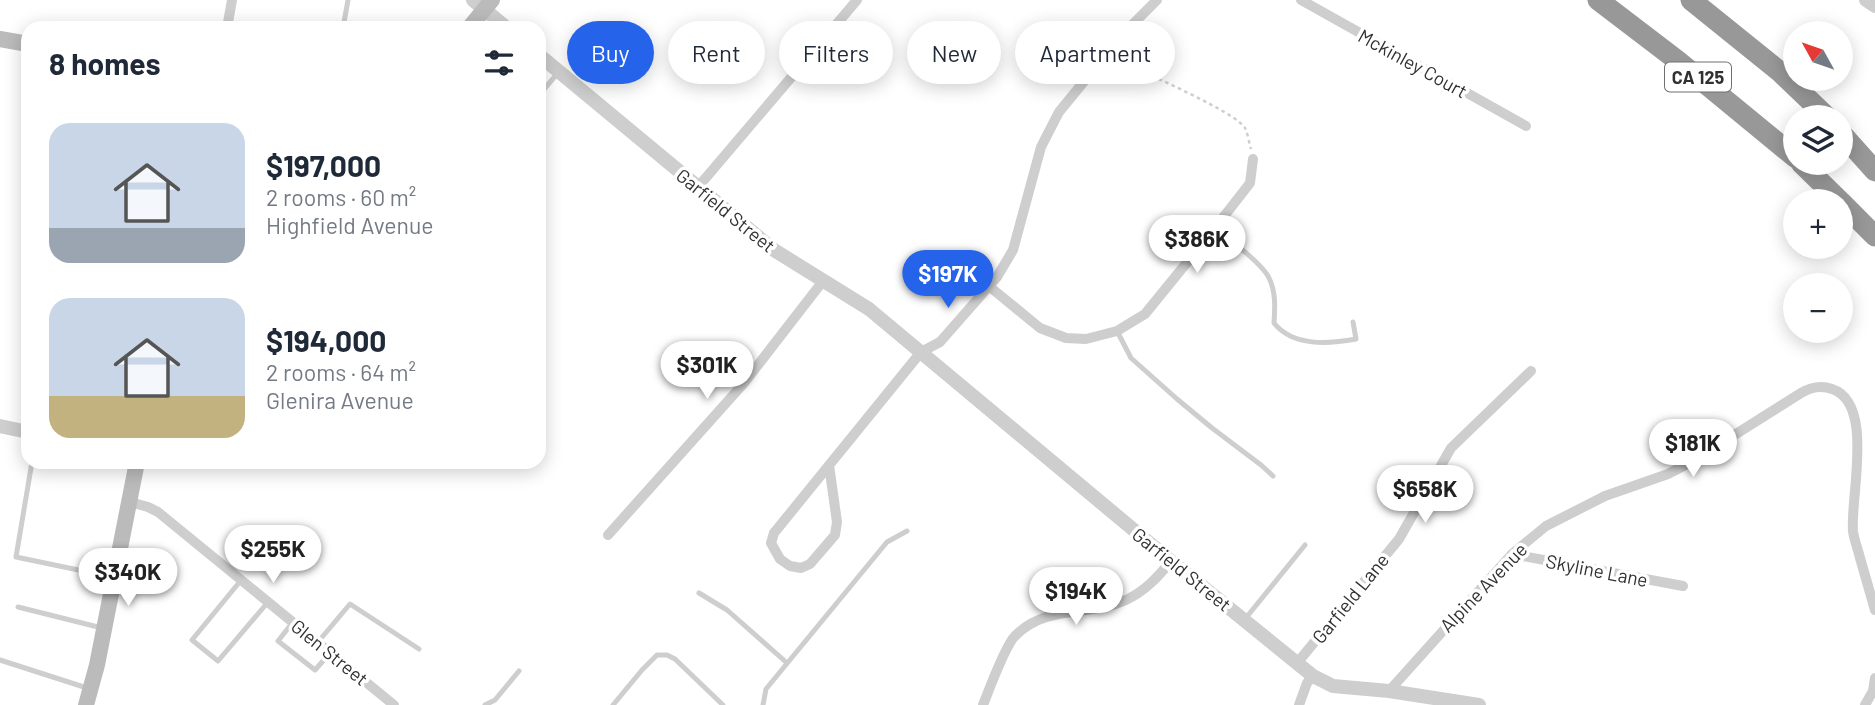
<!DOCTYPE html>
<meta charset="utf-8">
<style>
body{margin:0;font-family:Barlow,sans-serif;background:#f2f2f3;color:#1f2937;height:100vh;display:flex;flex-direction:column;font-size:26px;white-space:nowrap}
*{box-sizing:border-box;margin:0}
p{font-size:23px;color:#747a83}
.icon{flex:none;width:38px;height:38px;fill:none;stroke:currentColor;stroke-width:2;stroke-linecap:round;stroke-linejoin:round}
.map{position:relative;flex:1;overflow:hidden}
.drawer{position:absolute;left:21px;top:21px;width:525px;height:448px;display:flex;flex-direction:column;background:#fff;border-radius:21px;box-shadow:0 4px 18px #0003}
.drawer>*{flex:none}
.guide{position:absolute;left:567px;top:21px;width:665px;height:63px;display:flex;gap:14px}
.needle{width:46px;rotate:310deg}
.fabs{position:absolute;left:1783px;top:21px;display:grid;gap:14px}
.fabs a{display:grid;place-items:center;width:70px;height:70px;border-radius:50%;background:#fff;box-shadow:0 4px 18px #0003;font-size:35px}
.price{position:absolute;translate:-50% -60px;padding:0 16px;border-radius:24px;background:#fff;color:#222;font-size:23px;line-height:46px;filter:drop-shadow(0 2px 4px #0008)}
.price::after{content:'';position:absolute;left:50%;top:42px;width:21px;height:16px;margin-left:-10px;background:inherit;clip-path:polygon(0 0,100% 0,50% 100%)}
.price.current{background:#2563eb;color:#fff}
ul{padding:0;list-style:none}
li{display:flex;align-items:center;gap:21px;height:175px;padding:0 28px}
li span{display:grid;place-items:center;flex:none;width:196px;height:140px;border-radius:21px;color:#555}
li>.icon{margin-inline-start:auto}
span .icon{width:84px;height:84px;fill:#fffc;stroke-width:1}
li b{font-size:30px}
h2{display:flex;justify-content:space-between;align-items:center;height:84px;padding:0 28px;font-size:30px}
.chip{padding:0 24px;border-radius:32px;background:#fff;box-shadow:0 4px 18px #0003;font-size:24px;line-height:63px}
.chip.current{background:#2563eb;color:#fff}
.map>svg:first-child{display:block}
.lines{fill:none;stroke-linecap:round;stroke-linejoin:round}
.path{stroke:#cecece;stroke-width:2.5;stroke-dasharray:3.5 3.5;stroke-linecap:butt}
.service{stroke:#cecece;stroke-width:5}
.minor{stroke:#cecece;stroke-width:10}
.tertiary{stroke:#cecece;stroke-width:14}
.secondary{stroke:#bbb;stroke-width:16}
.motorway{stroke:#989898;stroke-width:21}
.labels{text-anchor:middle;dominant-baseline:central;stroke-width:7;stroke-linejoin:round;paint-order:stroke}
.shield{fill:#fff;stroke:#6f6f6f;stroke-width:2}
.shield-label{font-size:18px;font-weight:bold;fill:#313131}
.street-label{font-size:19px;fill:#313131;stroke:#fff}
</style>
<div class="map">
<svg width="1875" height="705" viewBox="0 0 1875 705">
<rect width="100%" height="100%" fill="#fff"/>
<g class="lines">
<path class="path" d="M1121,61C1142,72 1236,112 1245,128C1248,134 1249,143 1251,149"/>
<path class="service" d="M343,28L348,0
M539,95L557,74
M1215,228C1228,238 1263,264 1269,278C1276,292 1275,308 1274,323C1293,347 1329,344 1356,339L1353,322
M1117,331L1131,358L1177,399L1212,428L1261,465L1273,476
M32,462L16,557L112,577
M242,579L192,640L218,661L268,602
M699,593L727,610L787,663
M18,607L102,628
M1245,619L1305,545
M293,622L278,641L315,670L330,653
M318,642L350,604L419,649
M0,660L87,688
M485,705L495,700L519,671
M613,705L642,670L657,655H667L675,659L723,705
M763,705L766,689L887,542L907,531"/>
<path class="minor" d="M1301,0L1526,126
M227,28L232,0
M698,187L857,0
M990,287L1040,328L1066,338L1086,339L1117,331L1145,314L1215,228L1250,183L1253,159
M829,465L837,522L835,535L810,564L801,568L790,566L780,559L771,543L774,533L921,352L940,342L997,277L1013,250L1041,147L1059,112L1122,35L1157,0
M130,502L148,507L158,512L394,705
M608,535L744,383L823,281
M1512,554L1683,586
M1298,662L1399,539L1451,448L1531,371
M1389,691L1512,554L1546,526L1605,496L1668,474L1693,461L1801,393C1811,387 1821,385 1832,389C1875,403 1850,497 1853,531C1854,540 1858,549 1860,558C1865,575 1870,593 1875,610
M983,705C989,690 1005,646 1015,636C1046,604 1088,617 1126,600C1145,591 1158,577 1171,561
M1299,705L1307,683L1313,676
M1865,705L1873,691L1875,678"/>
<path class="tertiary" d="M473,0L507,28
M1866,0L1875,6
M539,55L774,250L869,309L1171,561L1313,676L1333,686L1389,691L1479,705
M0,426L28,432"/>
<path class="secondary" d="M469,28L492,0
M0,39L28,44
M86,705L97,665L137,462"/>
<path class="motorway" d="M1598,0L1678,61L1796,158
M1691,0L1779,71L1827,117
M1841,133L1875,171
M1801,163L1840,201
M1841,202L1875,236"/>
</g>
<g class="labels">
<rect class="shield" x="1665" y="62.5" width="66" height="29" rx="5"/>
<g class="shield-label">
<text x="1698" y="77">CA 125</text>
</g>
<g class="street-label">
<text transform="translate(1413 63) rotate(29)">Mckinley Court</text>
<text transform="translate(726 210) rotate(39)">Garfield Street</text>
<text transform="translate(1182 569) rotate(39)">Garfield Street</text>
<text transform="translate(1597 570) rotate(11)">Skyline Lane</text>
<text transform="translate(1483 587) rotate(-46)">Alpine Avenue</text>
<text transform="translate(1350 598) rotate(-51)">Garfield Lane</text>
<text transform="translate(330 652) rotate(39)">Glen Street</text>
</g>
</g>
</svg>
<div class="fabs">
<a><svg class="needle" viewBox="-14 -14 28 28"><path d="M0-13l5 13h-10z" fill="#e53935"/><path d="M0 13l5-13h-10z" fill="#747a83"/></svg></a>
<a><svg class="icon" aria-label="layers" viewBox="0 0 24 24"><path d="M12 4l9 5-9 5-9-5zM3 14l9 5 9-5"/></svg></a>
<a>+</a>
<a>−</a>
</div>
<b class="price" style="left:1197px;top:275px">$386K</b>
<b class="price current" style="left:948px;top:310px">$197K</b>
<b class="price" style="left:707px;top:401px">$301K</b>
<b class="price" style="left:1693px;top:479px">$181K</b>
<b class="price" style="left:1425px;top:525px">$658K</b>
<b class="price" style="left:273px;top:585px">$255K</b>
<b class="price" style="left:128px;top:608px">$340K</b>
<b class="price" style="left:1076px;top:627px">$194K</b>
<div class="guide">
<a class="chip current">Buy</a>
<a class="chip">Rent</a>
<a class="chip">Filters</a>
<a class="chip">New</a>
<a class="chip">Apartment</a>
</div>
<section class="drawer">
<h2>8 homes<svg class="icon" aria-label="filters" viewBox="0 0 24 24"><path d="M4 7h16M4 17h16"/><circle cx="9" cy="7" r="2"/><circle cx="15" cy="17" r="2"/></svg></h2>
<ul>
<li><span style="background:linear-gradient(#c9d6e8 75%,#9aa5b1 0)"><svg class="icon" aria-label="home" viewBox="0 0 24 24"><path d="M3 11l9-7 9 7M6 9v11h12V9"/></svg></span><div><b>$197,000</b><p>2 rooms · 60 m²</p><p>Highfield Avenue</p></div></li>
<li><span style="background:linear-gradient(#c9d6e8 70%,#c2b280 0)"><svg class="icon" aria-label="home" viewBox="0 0 24 24"><path d="M3 11l9-7 9 7M6 9v11h12V9"/></svg></span><div><b>$194,000</b><p>2 rooms · 64 m²</p><p>Glenira Avenue</p></div></li>
</ul>
</section>
</div>
